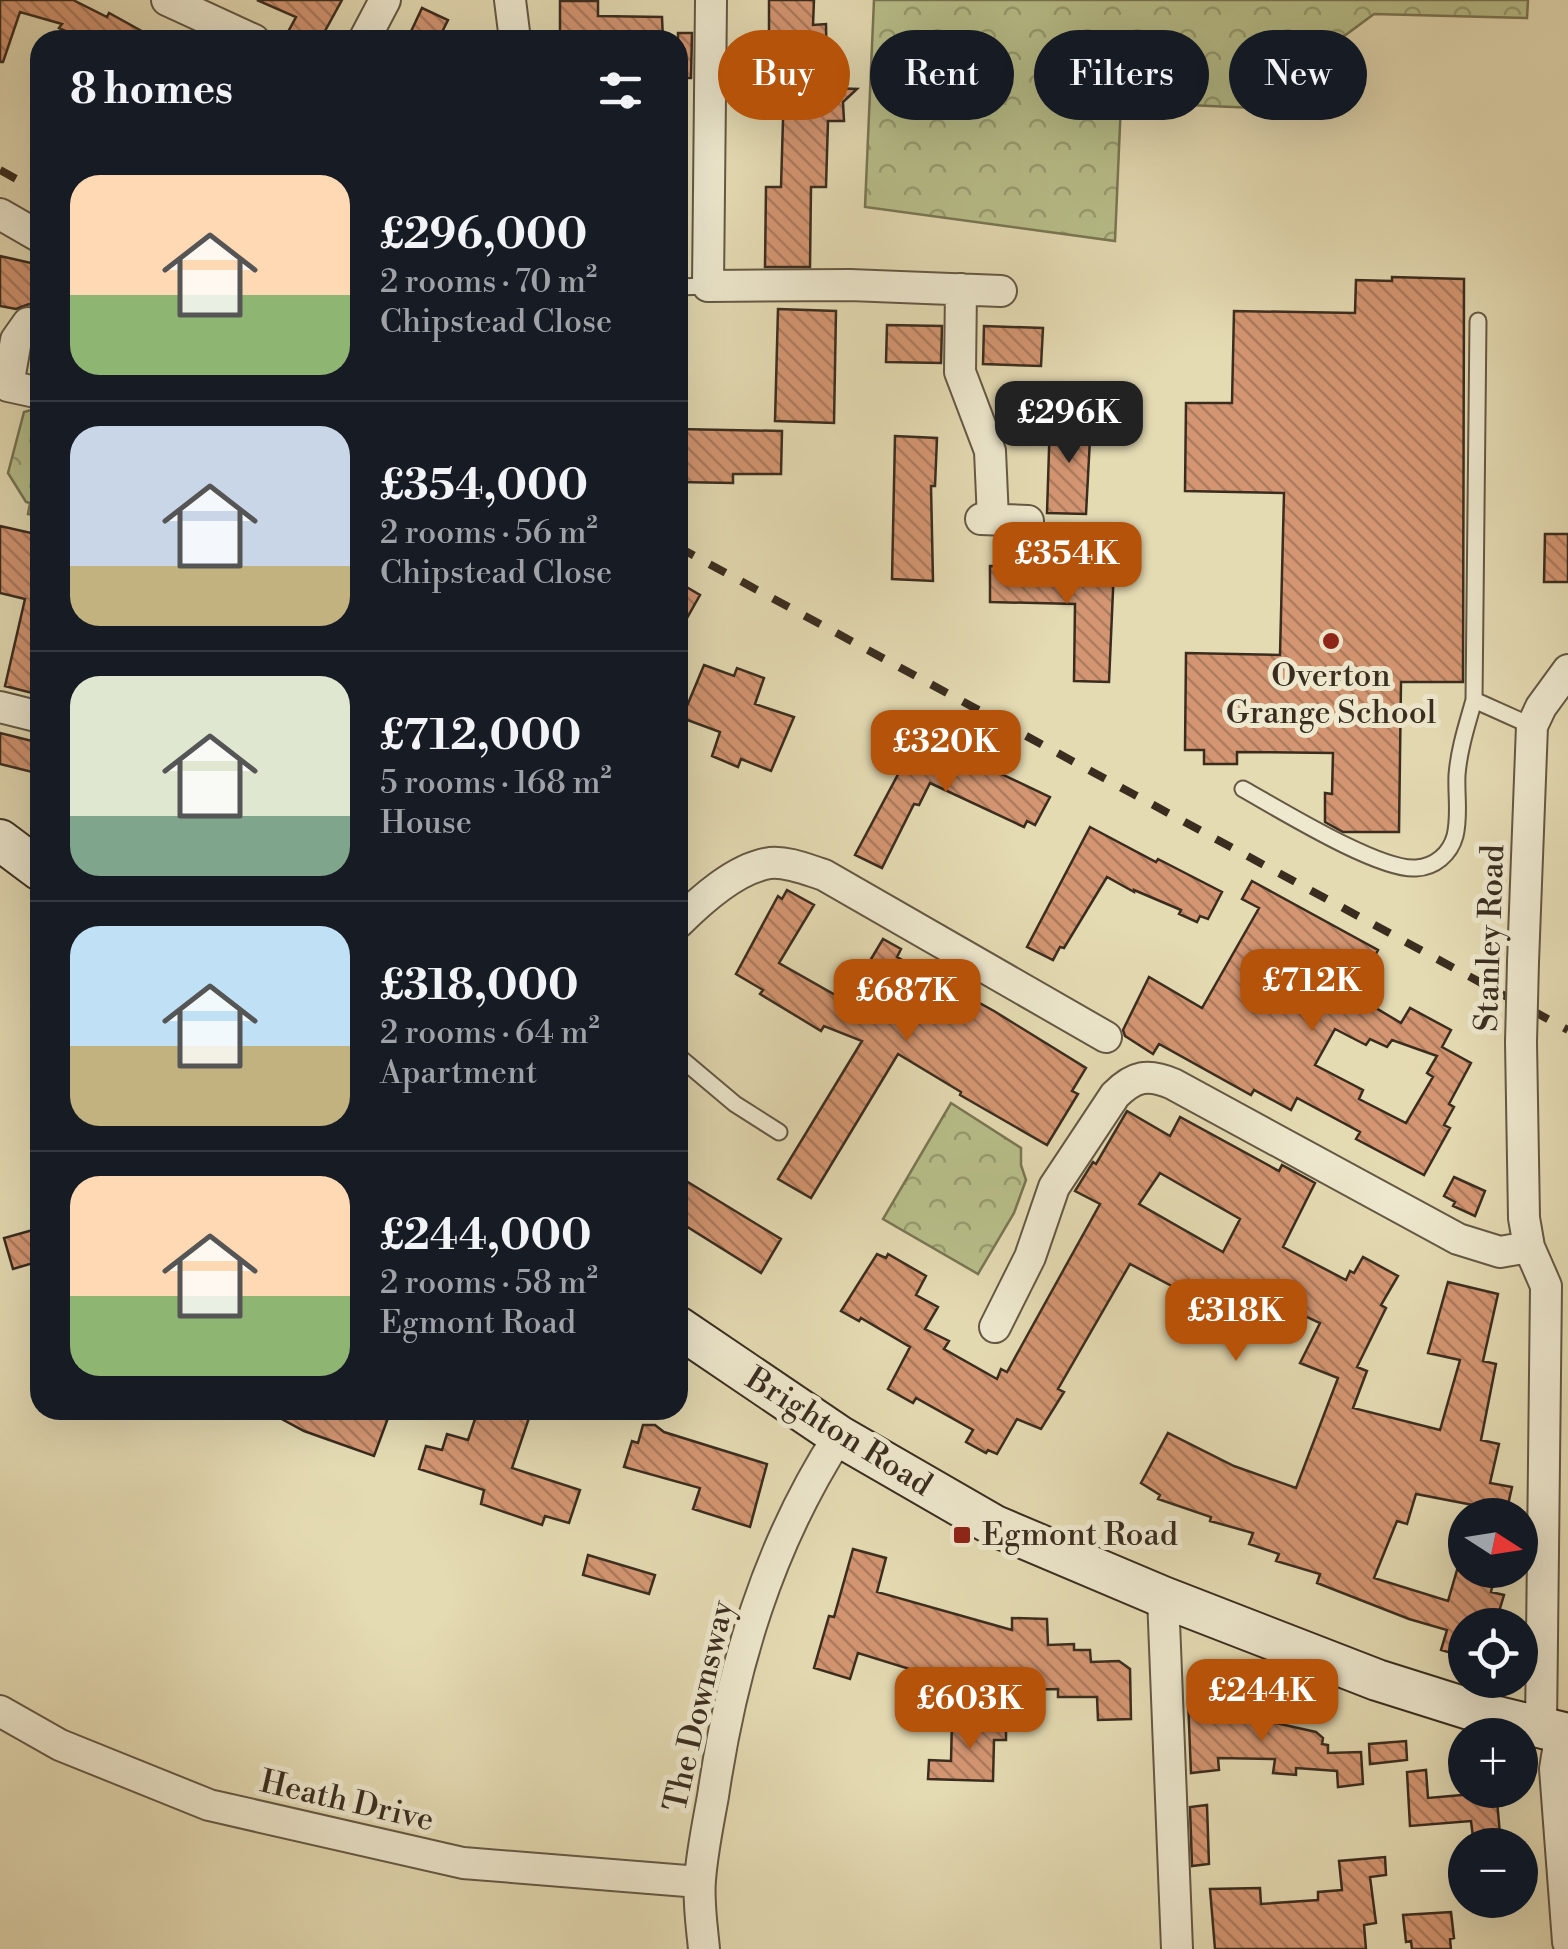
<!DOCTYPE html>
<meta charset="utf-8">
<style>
body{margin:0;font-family:"Libre Bodoni",serif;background:#242831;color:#f1f3f6;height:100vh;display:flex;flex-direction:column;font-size:38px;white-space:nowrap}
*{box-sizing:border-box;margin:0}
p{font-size:32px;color:#9ea1a6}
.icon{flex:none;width:55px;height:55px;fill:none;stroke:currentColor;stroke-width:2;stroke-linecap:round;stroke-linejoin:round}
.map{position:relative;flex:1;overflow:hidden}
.side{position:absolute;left:30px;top:30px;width:658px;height:1390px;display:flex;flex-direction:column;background:#171b24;border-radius:30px;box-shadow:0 10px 40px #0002}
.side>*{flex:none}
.hud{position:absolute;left:718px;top:30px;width:700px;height:90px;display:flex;gap:20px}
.needle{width:65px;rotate:102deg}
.controls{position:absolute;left:1448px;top:1498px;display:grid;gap:20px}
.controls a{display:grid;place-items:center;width:90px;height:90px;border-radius:50%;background:#171b24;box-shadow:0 10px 40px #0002;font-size:50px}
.price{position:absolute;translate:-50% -85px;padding:0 22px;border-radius:20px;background:#b45309;color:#fff;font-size:32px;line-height:65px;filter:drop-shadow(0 2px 5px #0008)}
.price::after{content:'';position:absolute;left:50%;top:60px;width:30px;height:22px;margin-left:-15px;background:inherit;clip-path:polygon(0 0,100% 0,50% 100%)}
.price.active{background:#222;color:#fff}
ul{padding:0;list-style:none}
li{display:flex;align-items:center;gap:30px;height:250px;padding:0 40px}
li+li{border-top:2px solid #363941}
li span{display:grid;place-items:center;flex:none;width:280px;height:200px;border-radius:30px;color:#555}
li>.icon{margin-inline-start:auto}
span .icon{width:120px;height:120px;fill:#fffc;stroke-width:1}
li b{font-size:42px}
h2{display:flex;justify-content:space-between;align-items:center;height:120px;padding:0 40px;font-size:42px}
.tag{padding:0 35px;border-radius:45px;background:#171b24;box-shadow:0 10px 40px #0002;font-size:35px;line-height:90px}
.tag.active{background:#b45309;color:#fff}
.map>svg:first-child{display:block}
.park{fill:url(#park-crowns);stroke:#797654;stroke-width:2.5}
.building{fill:url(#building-back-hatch);stroke:#3a2d1f;stroke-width:2.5;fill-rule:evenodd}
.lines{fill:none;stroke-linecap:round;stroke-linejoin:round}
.lane-casing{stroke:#655844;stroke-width:19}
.street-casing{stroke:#655844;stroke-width:34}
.secondary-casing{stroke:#3a2d1f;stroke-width:44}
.lane{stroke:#eee8ce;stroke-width:15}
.street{stroke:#eee8ce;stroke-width:30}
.secondary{stroke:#eee8ce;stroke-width:40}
.rail{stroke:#3a2d1f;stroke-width:8;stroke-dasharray:18 18;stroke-linecap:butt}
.street-bridge-casing{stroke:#655844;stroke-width:34;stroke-linecap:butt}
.street-bridge{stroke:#eee8ce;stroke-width:30}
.poi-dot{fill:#8f2418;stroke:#eee8ce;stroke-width:4}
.labels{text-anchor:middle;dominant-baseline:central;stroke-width:10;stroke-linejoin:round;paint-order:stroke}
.poi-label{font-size:32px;fill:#3a2d1f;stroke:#eee8ce}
.street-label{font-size:32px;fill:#3a2d1f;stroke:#eee8ce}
</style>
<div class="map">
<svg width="1568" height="1949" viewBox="0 0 1568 1949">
<defs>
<pattern id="park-crowns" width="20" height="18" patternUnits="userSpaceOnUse" patternTransform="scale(2.5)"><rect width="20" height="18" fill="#b8bf8a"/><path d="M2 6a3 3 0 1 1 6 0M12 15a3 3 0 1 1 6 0" fill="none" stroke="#979c70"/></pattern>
<pattern id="building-back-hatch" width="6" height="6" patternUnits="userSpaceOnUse" patternTransform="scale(2.5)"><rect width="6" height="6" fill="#d49672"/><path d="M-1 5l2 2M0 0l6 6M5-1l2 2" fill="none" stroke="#ad7b5d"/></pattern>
</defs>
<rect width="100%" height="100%" fill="#e5dbb3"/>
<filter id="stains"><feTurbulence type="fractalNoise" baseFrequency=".002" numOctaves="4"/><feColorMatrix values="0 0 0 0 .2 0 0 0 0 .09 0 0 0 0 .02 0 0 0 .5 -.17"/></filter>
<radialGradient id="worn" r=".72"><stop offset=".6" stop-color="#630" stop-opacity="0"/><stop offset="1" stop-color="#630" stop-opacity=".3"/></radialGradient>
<path class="park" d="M874,0H1528L1527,18L1374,14L1324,51L1322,111L1121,102L1115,241L865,207Z
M31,410L40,412V517L28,514L30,503L26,502L8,473L24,412Z
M951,1103L1021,1148V1165L1026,1180L1014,1213L978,1274L883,1219Z"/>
<path class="building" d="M0,0H73L107,17L109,13L158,40H84L59,28L62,24L20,12L3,62H0Z
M257,0H342L320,40H307L288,32L296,17Z
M769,0H814L813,25L826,24L827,88L857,89L843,102L844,121H828L826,187H811L810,267H765L766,187H781L783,120L782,54H769Z
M560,1H598V16L662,17L663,40H560Z
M422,8L448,20L438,40H407Z
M678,33H692L691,78H678Z
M0,256L40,265V309L29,304L16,309L0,306Z
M1392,277L1464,279L1463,682H1401L1399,832H1343L1325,822V793L1332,794L1333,753L1237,752V764H1204V750H1185L1186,653L1280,655L1284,493L1185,491L1186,403H1232L1234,311L1355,313L1356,280L1392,281Z
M778,309L836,311L834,423L775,421Z
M887,325L942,326L941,363L886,362Z
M984,326L1043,328L1041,366L983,364Z
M1050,419L1091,420L1086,514L1047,513Z
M678,429L782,431L781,474H733V483L678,482Z
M895,436L937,438L935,486H931L933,581L892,579Z
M0,526L40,535V695L5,686L25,599L0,593Z
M1545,534H1568V582H1544Z
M990,566L1114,568L1109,682L1074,681L1075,604L990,602Z
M678,582L700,595L678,634Z
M704,665L734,676L737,668L764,678L755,704L794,717L771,771L741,759L738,767L712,756L720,732L682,718Z
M0,733L40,743V774L0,764Z
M919,735L1050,797L1035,825L1027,821L1024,827L930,783L919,805L914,804L882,868L855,855Z
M1090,827L1156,862L1158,859L1222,892L1208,919L1200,916L1197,922L1179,914L1181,910L1134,890V892L1107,877L1064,948L1060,947L1053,960L1027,947Z
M1252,881L1378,950L1354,995L1401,1023L1410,1008L1451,1030L1442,1047L1471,1063L1449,1104L1454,1107L1444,1125L1450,1128L1424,1175L1356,1139L1360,1132L1297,1098L1291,1110L1254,1090L1251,1095L1159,1044L1153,1054L1125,1036L1123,1030L1149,977L1202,1008L1259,908L1242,899ZM1335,1029L1366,1045L1370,1039L1387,1047L1392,1040L1437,1056L1427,1073L1433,1077L1406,1123L1359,1099L1363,1090L1315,1065Z
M787,890L814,905L779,963L846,1001L883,939L901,949L897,957L994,1011L1086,1068L1072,1091L1078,1094L1047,1145L960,1095L961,1092L898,1054L811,1198L778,1179L862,1041L824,1026L821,1031L760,994L763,990L736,974L778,896L782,899Z
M1127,1111L1170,1136L1180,1117L1279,1171L1282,1165L1315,1183L1283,1247L1346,1280L1350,1271L1354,1273L1363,1257L1398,1276L1381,1305L1386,1308L1357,1367L1367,1371L1353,1408L1440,1430L1460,1360L1428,1353L1448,1282L1498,1294L1483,1361L1496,1364L1481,1440L1499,1444L1490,1483L1512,1487L1507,1509L1500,1508L1499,1510L1416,1494L1407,1524L1397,1521L1374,1578L1448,1601L1457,1570H1496L1491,1592L1504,1595L1495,1625H1465V1657L1441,1650L1447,1630L1409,1619L1317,1583L1320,1574L1276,1561L1279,1554L1249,1544L1253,1533L1210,1521L1211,1517L1158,1499L1160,1495L1141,1483L1168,1433L1234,1466L1296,1488L1338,1378L1300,1363L1320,1323L1254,1292L1251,1297L1226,1283L1204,1323L1175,1307L1183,1292L1130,1264L1058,1389L1064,1392L1041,1429L1017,1419L997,1454L988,1450L986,1453L966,1442L973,1430L916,1398L913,1403L888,1389L910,1347L861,1318L859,1321L841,1311L877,1254L886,1258L888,1254L926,1276L916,1295L938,1307L925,1329L949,1341L944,1349L997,1379L1001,1369L1007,1372L1100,1204L1075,1191L1093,1162L1096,1164ZM1160,1173L1240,1219L1223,1252L1139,1204Z
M678,1176L781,1239L761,1273L678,1221Z
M1454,1177L1485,1191L1475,1216L1453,1206L1455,1202L1444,1196Z
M40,1228V1261L13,1269L4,1238Z
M265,1410H365L388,1418L374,1456L304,1431Z
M478,1410H507L529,1418L512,1468L580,1490L569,1523L545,1516L542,1525L481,1504L484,1490L419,1469L426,1446L442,1450L447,1434L468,1440Z
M643,1425H655L664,1432L767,1464L750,1527L693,1509L700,1488L624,1467L632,1441L638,1443Z
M853,1549L886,1558L877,1592L1012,1630V1618L1047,1619L1048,1645L1074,1644V1650H1090L1091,1662L1119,1661L1130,1669L1131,1719L1098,1720L1097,1697H1058V1689L1013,1690V1701L858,1653L850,1679L814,1668L829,1616L834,1617Z
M588,1555L655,1575L649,1594L583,1575Z
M1188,1699H1216V1707L1267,1716L1271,1722L1316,1732L1323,1738L1322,1744L1328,1745V1753L1361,1752L1363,1784L1338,1787L1337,1771L1296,1768V1775L1273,1773L1275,1759L1218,1758L1219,1770L1191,1773Z
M952,1720L1006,1721V1740H994L993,1781L928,1779L929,1760L951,1761Z
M1406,1741L1407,1760L1370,1764L1369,1744Z
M1426,1770L1428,1798L1473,1794V1790H1496L1501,1845H1474L1471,1821L1410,1826L1407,1772Z
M1207,1805L1209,1864L1192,1866L1190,1807Z
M1385,1857L1386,1875L1370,1877L1376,1923L1364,1925L1366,1949H1215L1210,1889L1260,1888L1261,1904L1318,1900V1892L1342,1890L1339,1861Z
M1451,1912L1454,1938L1450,1939L1451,1949H1412L1411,1941L1406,1942L1403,1915Z"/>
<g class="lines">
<g class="lane-casing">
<path id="lane" d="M678,287L708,286
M1478,321L1474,700L1532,726
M1243,789C1279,809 1379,871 1416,868C1435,867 1450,854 1455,836C1460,816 1456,795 1457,775C1459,749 1467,725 1474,700
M678,1056L735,1104L779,1132"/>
</g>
<g class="street-casing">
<path id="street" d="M167,0L254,40
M510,0L515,40
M711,0L708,286L850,285L1001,291
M364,40L385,0
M0,214L40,237
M961,289L960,372L990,451L993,519
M28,323L16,340L8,386L40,393
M981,519L1028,521
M0,707L40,717
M678,923C701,900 736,868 770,863C787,861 808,870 824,875L1106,1037
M1523,962L1532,726L1541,707L1568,670
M1521,1042L1524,1218L1529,1247L1546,1286L1541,1727
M995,1327L1030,1257L1054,1187L1115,1095C1134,1076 1148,1073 1173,1084L1458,1239L1500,1252L1529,1247
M1163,1597L1177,1949
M0,1711L60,1745L209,1805L463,1863L699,1882
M1561,1732L1555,1769L1568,1942
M704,1949C702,1927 698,1902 700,1880C702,1852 708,1824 713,1796C732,1667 768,1546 839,1436"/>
</g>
<g class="secondary-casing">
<path id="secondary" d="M0,840L40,870
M678,1327L839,1436L995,1526L1163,1597L1377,1680L1485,1714L1568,1734"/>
</g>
<use href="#lane" class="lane"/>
<use href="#street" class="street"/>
<use href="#secondary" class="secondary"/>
<path class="rail" d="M0,170L40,192
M678,547L1568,1030"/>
<g class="street-bridge-casing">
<path id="street-bridge" d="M1521,1042L1523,962"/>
</g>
<use href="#street-bridge" class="street-bridge"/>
</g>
<g class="poi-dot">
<circle cx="1331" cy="641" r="10"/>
<rect x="952" y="1525" width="20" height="20" rx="5"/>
</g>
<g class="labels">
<g class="poi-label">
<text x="1331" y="676">Overton<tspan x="1331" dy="37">Grange School</tspan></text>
<text x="982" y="1535" text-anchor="start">Egmont Road</text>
</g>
<g class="street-label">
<text transform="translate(1490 938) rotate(-88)">Stanley Road</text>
<text transform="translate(839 1432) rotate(32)">Brighton Road</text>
<text transform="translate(699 1706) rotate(-77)">The Downsway</text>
<text transform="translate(347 1801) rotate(13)">Heath Drive</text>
</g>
</g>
<rect width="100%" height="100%" filter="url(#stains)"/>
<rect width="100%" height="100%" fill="url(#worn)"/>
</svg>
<div class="controls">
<a><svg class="needle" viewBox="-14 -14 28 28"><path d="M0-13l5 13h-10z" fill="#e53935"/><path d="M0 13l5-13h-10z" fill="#9ea1a6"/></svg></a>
<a><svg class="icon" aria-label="locate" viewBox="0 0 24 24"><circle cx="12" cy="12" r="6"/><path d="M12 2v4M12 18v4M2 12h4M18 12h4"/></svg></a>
<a>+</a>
<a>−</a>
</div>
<b class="price active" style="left:1069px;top:466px">£296K</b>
<b class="price" style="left:1067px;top:607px">£354K</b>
<b class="price" style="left:946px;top:795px">£320K</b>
<b class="price" style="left:1312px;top:1034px">£712K</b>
<b class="price" style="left:907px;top:1044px">£687K</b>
<b class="price" style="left:1236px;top:1364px">£318K</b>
<b class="price" style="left:1262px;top:1744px">£244K</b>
<b class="price" style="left:970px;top:1752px">£603K</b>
<div class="hud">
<a class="tag active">Buy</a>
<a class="tag">Rent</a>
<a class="tag">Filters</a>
<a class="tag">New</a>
</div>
<section class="side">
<h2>8 homes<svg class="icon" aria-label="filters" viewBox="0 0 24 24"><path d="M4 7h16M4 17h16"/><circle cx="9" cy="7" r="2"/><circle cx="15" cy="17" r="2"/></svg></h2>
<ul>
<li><span style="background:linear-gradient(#ffd9b3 60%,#8fb573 0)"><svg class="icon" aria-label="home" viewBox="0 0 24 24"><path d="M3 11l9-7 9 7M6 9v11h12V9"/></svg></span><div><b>£296,000</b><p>2 rooms · 70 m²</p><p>Chipstead Close</p></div></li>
<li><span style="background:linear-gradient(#c9d6e8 70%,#c2b280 0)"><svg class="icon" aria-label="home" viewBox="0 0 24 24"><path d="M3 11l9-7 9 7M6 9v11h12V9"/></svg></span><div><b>£354,000</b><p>2 rooms · 56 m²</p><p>Chipstead Close</p></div></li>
<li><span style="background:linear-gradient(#dfe7d0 70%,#7fa58c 0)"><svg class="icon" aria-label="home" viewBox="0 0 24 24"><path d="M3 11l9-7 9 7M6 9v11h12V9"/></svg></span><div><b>£712,000</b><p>5 rooms · 168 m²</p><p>House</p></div></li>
<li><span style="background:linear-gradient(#bfe0f5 60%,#c2b280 0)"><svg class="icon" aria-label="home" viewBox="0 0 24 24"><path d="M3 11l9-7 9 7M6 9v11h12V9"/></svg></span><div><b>£318,000</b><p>2 rooms · 64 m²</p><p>Apartment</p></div></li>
<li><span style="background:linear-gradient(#ffd9b3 60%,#8fb573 0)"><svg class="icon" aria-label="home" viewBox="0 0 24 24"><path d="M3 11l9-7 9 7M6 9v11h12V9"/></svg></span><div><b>£244,000</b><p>2 rooms · 58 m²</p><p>Egmont Road</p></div></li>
</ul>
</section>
</div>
